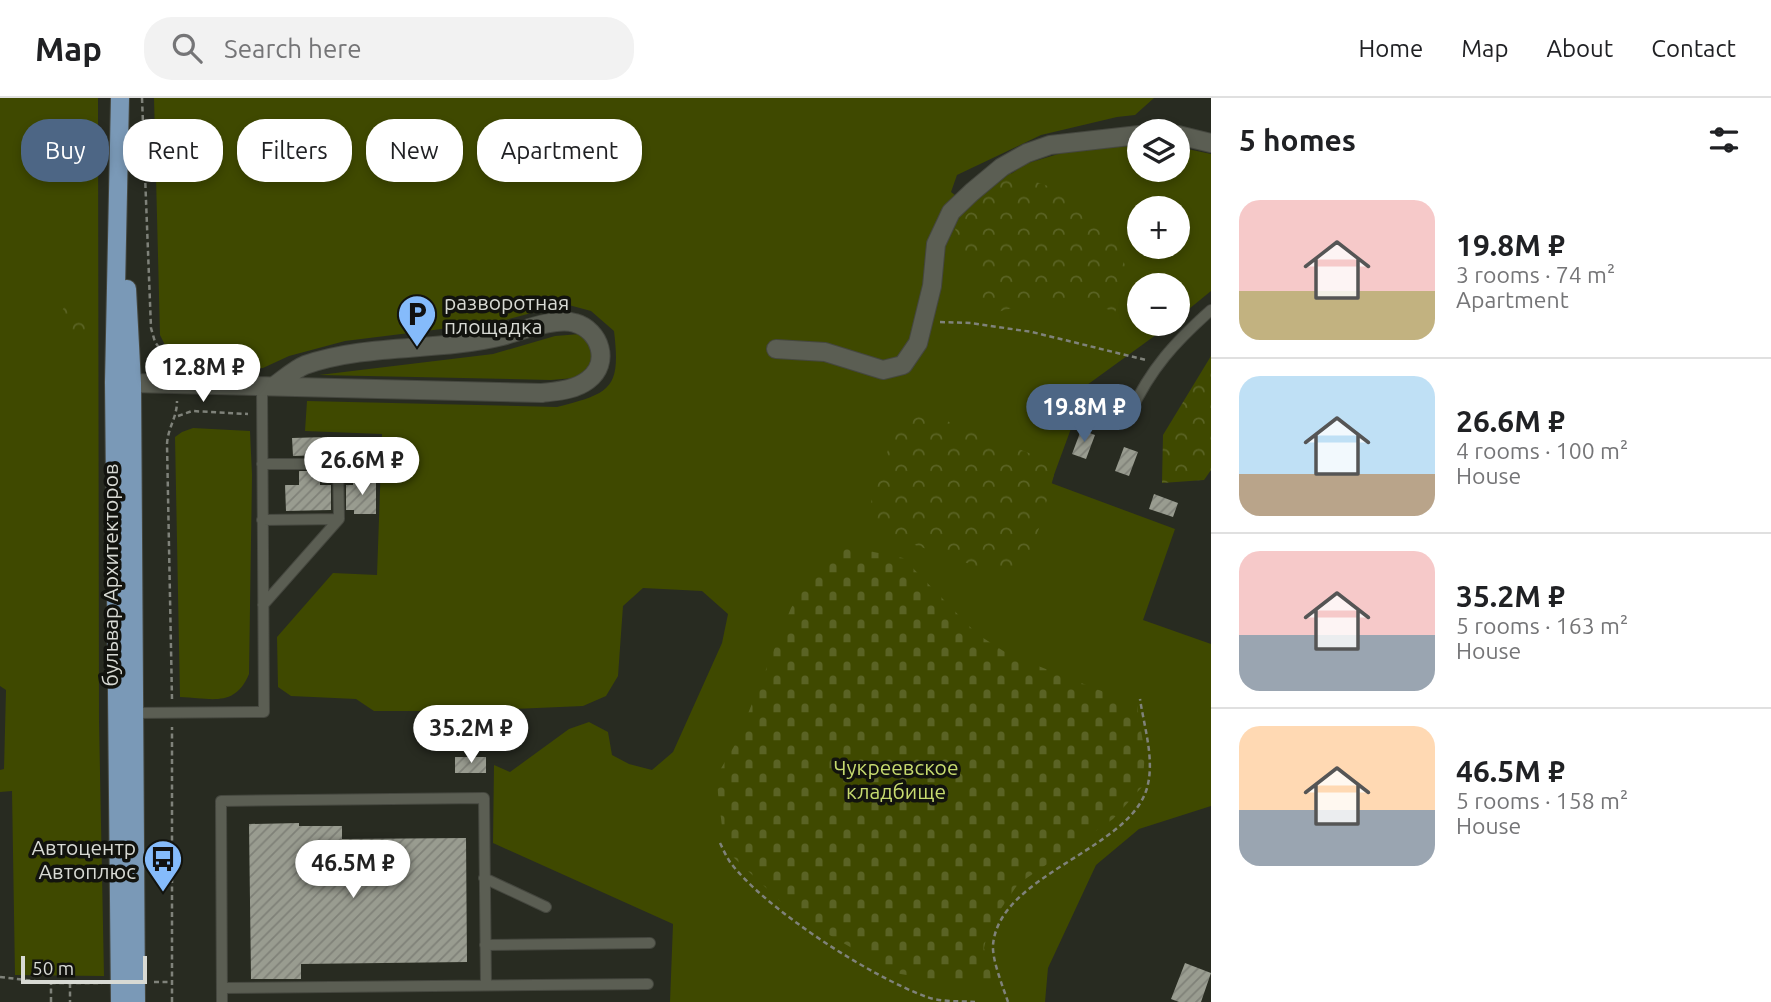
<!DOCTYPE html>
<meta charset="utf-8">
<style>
body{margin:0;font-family:Ubuntu,sans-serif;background:#f2f2f2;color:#202124;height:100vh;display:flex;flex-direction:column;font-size:26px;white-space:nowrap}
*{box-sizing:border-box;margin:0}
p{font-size:23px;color:#757577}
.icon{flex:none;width:38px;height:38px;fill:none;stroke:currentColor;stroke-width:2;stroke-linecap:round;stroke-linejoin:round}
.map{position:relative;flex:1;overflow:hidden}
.panel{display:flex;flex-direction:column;background:#fff;width:560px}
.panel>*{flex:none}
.guide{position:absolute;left:21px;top:21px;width:665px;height:63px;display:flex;gap:14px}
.buttons{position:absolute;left:1127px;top:21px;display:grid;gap:14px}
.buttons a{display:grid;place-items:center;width:63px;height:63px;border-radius:50%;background:#fff;box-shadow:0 4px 10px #0003;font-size:35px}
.scale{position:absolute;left:21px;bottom:18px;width:126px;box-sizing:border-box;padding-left:7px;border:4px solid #d8dad4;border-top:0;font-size:19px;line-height:24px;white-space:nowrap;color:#d8dad4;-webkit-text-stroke:5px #12130e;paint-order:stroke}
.price{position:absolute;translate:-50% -60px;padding:0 16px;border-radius:24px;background:#fff;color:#222;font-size:23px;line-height:46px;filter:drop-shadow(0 2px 4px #0008)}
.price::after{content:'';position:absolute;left:50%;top:42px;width:21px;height:16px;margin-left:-10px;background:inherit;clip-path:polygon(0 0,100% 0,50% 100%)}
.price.current{background:#4d6685;color:#fff}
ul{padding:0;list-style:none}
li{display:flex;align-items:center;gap:21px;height:175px;padding:0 28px}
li+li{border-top:2px solid #e0e0e0}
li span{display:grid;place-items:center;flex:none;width:196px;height:140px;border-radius:21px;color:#555}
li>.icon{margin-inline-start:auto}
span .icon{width:84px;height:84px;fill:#fffc;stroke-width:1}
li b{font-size:30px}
h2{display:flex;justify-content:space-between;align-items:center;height:84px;padding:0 28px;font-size:30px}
.chip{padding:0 24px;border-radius:28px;background:#fff;box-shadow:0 4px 10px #0003;font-size:24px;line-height:63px}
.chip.current{background:#4d6685;color:#fff}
header{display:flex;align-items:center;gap:42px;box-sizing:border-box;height:98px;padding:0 35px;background:#fff;border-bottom:2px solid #e0e0e0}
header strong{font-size:33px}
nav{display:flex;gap:38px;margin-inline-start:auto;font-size:24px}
.search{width:490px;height:63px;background:#f2f2f2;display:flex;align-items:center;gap:18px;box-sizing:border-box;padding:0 24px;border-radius:28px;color:#757577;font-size:26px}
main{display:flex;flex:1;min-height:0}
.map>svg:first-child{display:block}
.green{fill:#3f4900;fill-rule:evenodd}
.forest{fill:url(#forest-crowns)}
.cemetery{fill:url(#cemetery-stones)}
.building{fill:url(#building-hatch)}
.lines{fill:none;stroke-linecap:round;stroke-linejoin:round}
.service-casing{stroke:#45473f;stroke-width:12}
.minor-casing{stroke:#45473f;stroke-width:20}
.primary-casing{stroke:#45473f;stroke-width:20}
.path{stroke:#7f827a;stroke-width:2.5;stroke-dasharray:5 3.5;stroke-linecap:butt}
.service{stroke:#5b5e53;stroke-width:10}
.minor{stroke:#5b5e53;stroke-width:18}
.primary{stroke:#7a99b7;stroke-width:18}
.labels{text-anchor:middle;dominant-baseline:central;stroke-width:7;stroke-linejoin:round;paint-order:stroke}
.poi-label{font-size:21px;fill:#d8dad4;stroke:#12130e;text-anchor:start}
.street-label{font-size:21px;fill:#d8dad4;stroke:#12130e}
.park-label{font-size:21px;fill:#c7db6f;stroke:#12130e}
</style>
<header>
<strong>Map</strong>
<div class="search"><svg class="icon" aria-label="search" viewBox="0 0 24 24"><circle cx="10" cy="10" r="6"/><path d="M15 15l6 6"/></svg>Search here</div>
<nav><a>Home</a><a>Map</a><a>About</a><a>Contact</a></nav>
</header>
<main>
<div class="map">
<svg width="1211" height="904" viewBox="0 0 1211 904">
<defs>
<pattern id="forest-crowns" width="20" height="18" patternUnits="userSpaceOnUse" patternTransform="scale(1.75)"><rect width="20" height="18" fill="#3f4900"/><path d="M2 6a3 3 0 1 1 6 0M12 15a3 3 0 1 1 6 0" fill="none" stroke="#5a6324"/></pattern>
<pattern id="cemetery-stones" width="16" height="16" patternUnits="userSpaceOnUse" patternTransform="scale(1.75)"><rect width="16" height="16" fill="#3f4900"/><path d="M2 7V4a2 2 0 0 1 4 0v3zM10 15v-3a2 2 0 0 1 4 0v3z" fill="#5a6324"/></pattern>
<pattern id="building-hatch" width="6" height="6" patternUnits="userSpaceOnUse" patternTransform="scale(1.75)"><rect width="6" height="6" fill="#999c90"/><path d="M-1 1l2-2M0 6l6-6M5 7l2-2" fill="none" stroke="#7f8178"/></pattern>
</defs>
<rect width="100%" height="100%" fill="#282b21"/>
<path class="green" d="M0,0H98L99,623L104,878L15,877L12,693L0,694V672L4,671L6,592L0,588Z
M154,0H1154L1135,17L1117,19L1041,37L957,77L951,94L968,107L1025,66L1065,54L1139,47V72H1178V49L1211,56V193L1178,220V187H1139V226H1171L1087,287L1051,385L1175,431L1143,522L1211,546V708L1139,731L1096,767L1048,870L1045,904H670L673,826L493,745L494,667L510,674L569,631L589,624L608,634L612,657L629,666L652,672L673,654L722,545L728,516L702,493L643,490L623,508L618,578L606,598L583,608L469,613H374L356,601L291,598L278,589L277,539L333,475L377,477L382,336L305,333L307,303L557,309C611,295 621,291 614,233L591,213L565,206L498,224L345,243L289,258L263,270L215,272L184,269L168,253L160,237ZM1139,110H1178V149H1139Z
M580,236L592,250L593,263L587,271L574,280L551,282L319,277L493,256L555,238Z
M193,330L250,333L252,377L249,576C235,610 211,600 180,599L175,339L182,334Z"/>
<path class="forest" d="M1010,75L1065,94L1111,134L1130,179L1115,214L1074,199L1024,207L986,217L977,172L960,153L955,130L990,91Z
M68,203L83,207L88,225L85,241L70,245L60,235V216Z
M1211,258V372L1204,382L1162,385L1163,337Z
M921,313L1039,359L1054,377L1030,462L1013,481L892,439L867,417L896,327Z"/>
<path class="cemetery" d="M849,449L903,460L977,536L1008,556L1137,607L1145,657L1142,689L1113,721L1018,786L989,828L984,850L992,882L947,884L895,875L795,817L732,758L724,745L716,679L736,645L791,510L823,462Z"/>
<path class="building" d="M1081,332L1095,337L1086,361L1072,356Z
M326,339V357L293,358L292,340Z
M1124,349L1138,354L1129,378L1115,373Z
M299,373H320V387H331V412L286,413L285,387H299Z
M353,383H376V416H354V412H346V387H353Z
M1154,396L1178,405L1173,419L1149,411Z
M455,659H486V675H455Z
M299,725V728H342V741L466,740L467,864L301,866V881H251L249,726Z
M1185,865L1211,875L1201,904H1179L1171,901Z"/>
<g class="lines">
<g class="service-casing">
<path id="service" d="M1130,315C1151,270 1175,244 1211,212
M262,366H338L339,421L262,422
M263,507L339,421
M133,615L264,614L262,288
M484,780L546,809
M485,847L650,845
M223,890L648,886
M222,904L221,703L484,700L486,887"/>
</g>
<g class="minor-casing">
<path id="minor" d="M1178,37L1211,45
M776,251L825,254L883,272L903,267L918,245L932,188L936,146L951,114L972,94L1002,69L1027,55L1050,47L1139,37
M132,285L542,295C558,293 575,292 588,282C611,265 600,232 575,225C556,219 521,233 502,238C437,254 369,245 305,267C295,271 284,281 274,288"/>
</g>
<g class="primary-casing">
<path id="primary" d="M127,191L132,285L136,904
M120,904L114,284L120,0"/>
</g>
<path class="path" d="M142,0L151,230L155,244L174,269
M940,224L971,225L1032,234L1146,262
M178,318L192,313L248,316
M172,601L167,346C168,329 177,320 177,303
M720,745C723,751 726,758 730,764C765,811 871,879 927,899C941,904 960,903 975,904
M0,879L51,885H102
M154,884H172
M70,885V904
M51,904V886
M172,904V629
M1008,904C1003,889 992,862 993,847C999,775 1135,751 1148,686C1154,659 1144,628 1140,601"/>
<use href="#service" class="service"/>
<use href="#minor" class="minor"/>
<use href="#primary" class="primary"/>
</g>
<defs>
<g id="parking-pin" transform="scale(2.0125)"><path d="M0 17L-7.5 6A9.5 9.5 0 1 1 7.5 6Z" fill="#85bbfb" stroke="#12130e"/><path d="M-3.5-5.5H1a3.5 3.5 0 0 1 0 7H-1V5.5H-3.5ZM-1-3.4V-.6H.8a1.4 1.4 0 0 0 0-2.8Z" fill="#111"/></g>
<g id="bus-pin" transform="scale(2.0125)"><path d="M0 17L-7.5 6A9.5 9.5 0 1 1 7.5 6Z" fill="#85bbfb" stroke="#12130e"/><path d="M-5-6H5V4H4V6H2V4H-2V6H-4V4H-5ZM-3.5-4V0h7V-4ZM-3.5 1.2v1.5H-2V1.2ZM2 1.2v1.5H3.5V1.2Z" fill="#111"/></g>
</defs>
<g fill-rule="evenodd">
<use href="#parking-pin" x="417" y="216"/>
<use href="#bus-pin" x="163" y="761"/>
</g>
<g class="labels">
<g class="poi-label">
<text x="444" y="204">разворотная<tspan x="444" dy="24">площадка</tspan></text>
<text x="136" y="749" text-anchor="end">Автоцентр<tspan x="136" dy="24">Автоплюс</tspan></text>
</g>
<g class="street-label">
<text transform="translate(110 477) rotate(-90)">бульвар Архитекторов</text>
</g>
<g class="park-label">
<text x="896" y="669">Чукреевское<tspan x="896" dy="24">кладбище</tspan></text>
</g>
</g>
</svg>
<div class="buttons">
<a><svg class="icon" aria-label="layers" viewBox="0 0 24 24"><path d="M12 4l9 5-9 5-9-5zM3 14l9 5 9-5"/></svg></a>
<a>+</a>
<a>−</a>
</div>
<div class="scale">50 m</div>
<b class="price" style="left:203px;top:306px">12.8M ₽</b>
<b class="price current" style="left:1084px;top:346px">19.8M ₽</b>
<b class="price" style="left:362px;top:399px">26.6M ₽</b>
<b class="price" style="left:471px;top:667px">35.2M ₽</b>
<b class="price" style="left:353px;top:802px">46.5M ₽</b>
<div class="guide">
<a class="chip current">Buy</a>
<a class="chip">Rent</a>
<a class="chip">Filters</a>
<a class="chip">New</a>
<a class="chip">Apartment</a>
</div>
</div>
<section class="panel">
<h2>5 homes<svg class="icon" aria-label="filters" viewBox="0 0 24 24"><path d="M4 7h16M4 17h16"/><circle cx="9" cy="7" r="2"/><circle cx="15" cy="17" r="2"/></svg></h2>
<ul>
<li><span style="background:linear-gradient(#f6c9c9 65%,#c2b280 0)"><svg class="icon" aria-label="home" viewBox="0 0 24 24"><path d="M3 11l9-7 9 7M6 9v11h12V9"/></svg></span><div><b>19.8M ₽</b><p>3 rooms · 74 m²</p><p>Apartment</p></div></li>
<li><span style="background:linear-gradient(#bfe0f5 70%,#b9a48a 0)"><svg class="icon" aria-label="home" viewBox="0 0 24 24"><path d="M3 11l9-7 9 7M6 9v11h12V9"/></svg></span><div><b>26.6M ₽</b><p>4 rooms · 100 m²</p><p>House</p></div></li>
<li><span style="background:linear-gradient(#f6c9c9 60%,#9aa5b1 0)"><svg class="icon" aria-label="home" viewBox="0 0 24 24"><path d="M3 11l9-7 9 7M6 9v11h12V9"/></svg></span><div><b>35.2M ₽</b><p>5 rooms · 163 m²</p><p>House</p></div></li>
<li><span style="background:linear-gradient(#ffd9b3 60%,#9aa5b1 0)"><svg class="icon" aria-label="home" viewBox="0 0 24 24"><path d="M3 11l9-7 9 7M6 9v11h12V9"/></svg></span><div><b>46.5M ₽</b><p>5 rooms · 158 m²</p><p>House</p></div></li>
</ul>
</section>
</main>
